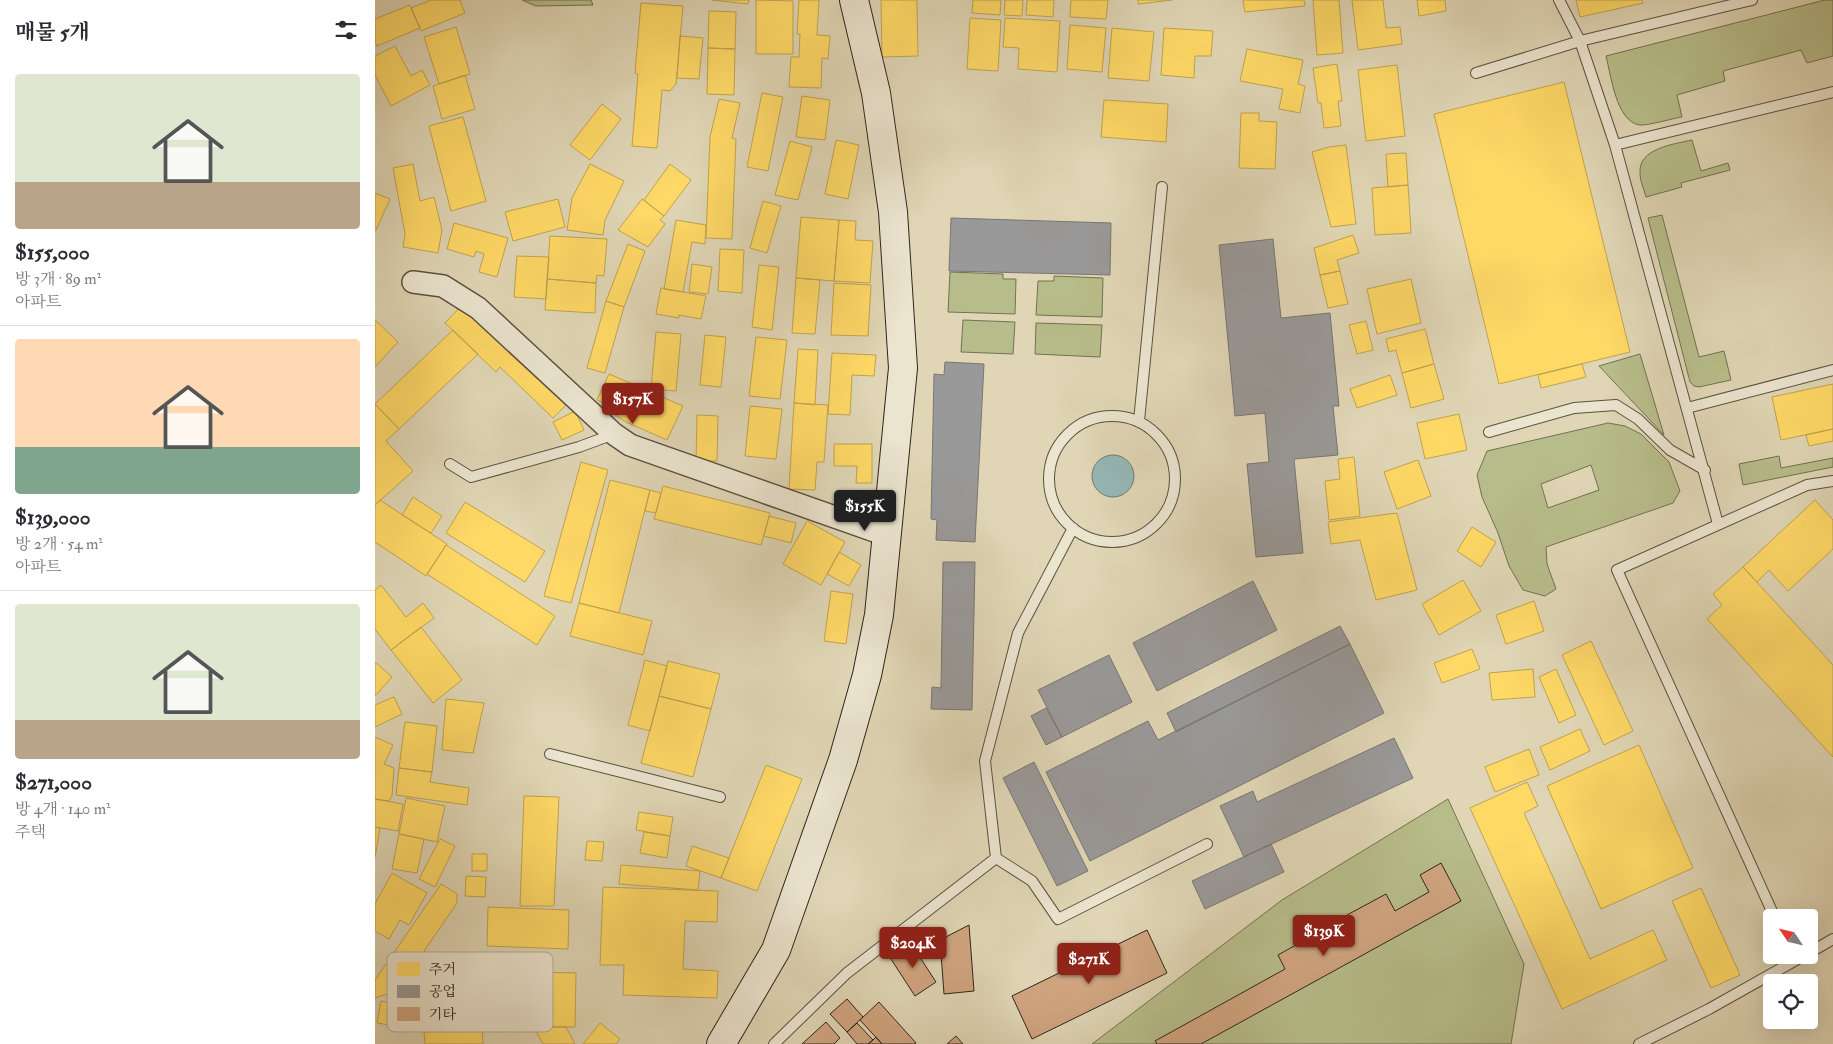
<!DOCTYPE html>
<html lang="ko">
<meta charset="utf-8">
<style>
body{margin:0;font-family:"IM FELL Double Pica","Noto Serif KR",serif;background:#f7f7f7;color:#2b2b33;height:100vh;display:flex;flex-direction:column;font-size:19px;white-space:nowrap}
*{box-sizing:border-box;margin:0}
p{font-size:16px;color:#7c7c81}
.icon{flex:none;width:28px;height:28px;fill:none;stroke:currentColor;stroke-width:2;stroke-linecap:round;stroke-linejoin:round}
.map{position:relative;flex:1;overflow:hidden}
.side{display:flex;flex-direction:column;background:#fff;width:375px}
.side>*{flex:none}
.needle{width:32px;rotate:305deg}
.tools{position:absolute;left:1388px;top:909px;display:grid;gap:10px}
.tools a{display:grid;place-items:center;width:55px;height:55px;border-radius:5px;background:#fff;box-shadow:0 5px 20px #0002;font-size:25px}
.price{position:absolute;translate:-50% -42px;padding:0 11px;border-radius:5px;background:#8f2418;color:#fff;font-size:16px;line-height:32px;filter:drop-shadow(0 1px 2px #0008)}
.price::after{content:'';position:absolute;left:50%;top:30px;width:15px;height:11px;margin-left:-8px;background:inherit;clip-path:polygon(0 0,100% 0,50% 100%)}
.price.current{background:#222;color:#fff}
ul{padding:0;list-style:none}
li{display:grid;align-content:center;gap:10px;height:265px;padding:0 15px}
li+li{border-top:1px solid #e1e1e2}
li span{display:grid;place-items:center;height:155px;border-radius:5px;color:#555}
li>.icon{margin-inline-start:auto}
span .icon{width:90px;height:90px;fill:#fffc;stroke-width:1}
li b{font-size:21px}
h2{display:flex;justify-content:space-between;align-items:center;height:60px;padding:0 15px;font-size:21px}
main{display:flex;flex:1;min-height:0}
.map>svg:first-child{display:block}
.green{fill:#b7bd8a;stroke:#727153;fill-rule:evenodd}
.water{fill:#96b7b6;stroke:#6c7d78}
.homes{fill:#ffd966;stroke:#c0a350}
.industry{fill:#999;stroke:#797674}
.building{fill:#d0a580;stroke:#2e251c}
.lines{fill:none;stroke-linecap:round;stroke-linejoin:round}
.lane-casing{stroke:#5a5142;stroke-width:12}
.street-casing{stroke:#5a5142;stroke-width:24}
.secondary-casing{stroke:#2e251c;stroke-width:30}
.lane{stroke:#ebe4cf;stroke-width:10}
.street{stroke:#ebe4cf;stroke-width:21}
.secondary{stroke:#ebe4cf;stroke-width:28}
.key{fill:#ebe4cf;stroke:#b2ab99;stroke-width:1}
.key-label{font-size:14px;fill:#2e251c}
</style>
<main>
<section class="side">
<h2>매물 5개<svg class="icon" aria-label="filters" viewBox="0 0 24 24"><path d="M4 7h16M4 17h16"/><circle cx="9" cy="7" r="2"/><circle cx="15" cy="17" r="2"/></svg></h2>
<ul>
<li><span style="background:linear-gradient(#dfe7d0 70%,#b9a48a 0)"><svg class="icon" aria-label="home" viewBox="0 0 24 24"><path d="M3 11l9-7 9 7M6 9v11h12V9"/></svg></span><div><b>$155,000</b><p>방 3개 · 89 m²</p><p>아파트</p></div></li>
<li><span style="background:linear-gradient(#ffd9b3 70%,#7fa58c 0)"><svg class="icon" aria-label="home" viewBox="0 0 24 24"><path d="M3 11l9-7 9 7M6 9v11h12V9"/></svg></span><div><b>$139,000</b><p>방 2개 · 54 m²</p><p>아파트</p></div></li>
<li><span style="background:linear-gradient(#dfe7d0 75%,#b9a48a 0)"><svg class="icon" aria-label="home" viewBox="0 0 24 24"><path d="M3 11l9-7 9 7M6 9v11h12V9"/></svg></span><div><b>$271,000</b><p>방 4개 · 140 m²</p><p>주택</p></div></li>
</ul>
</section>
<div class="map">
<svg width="1458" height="1044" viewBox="0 0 1458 1044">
<rect width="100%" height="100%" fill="#e0d6b5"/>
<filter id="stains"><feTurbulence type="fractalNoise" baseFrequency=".004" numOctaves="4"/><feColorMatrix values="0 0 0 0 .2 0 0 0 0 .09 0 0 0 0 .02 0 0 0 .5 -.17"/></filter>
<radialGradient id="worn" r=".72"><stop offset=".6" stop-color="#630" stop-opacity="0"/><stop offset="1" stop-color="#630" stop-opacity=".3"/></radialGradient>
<path class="green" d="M147,0H216L218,5L161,6Z
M1450,0H1458V56L1432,63L1426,50L1348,71L1350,81L1302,95L1307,117C1299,118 1272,126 1265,125C1241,122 1236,75 1231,56Z
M1317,140L1326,171L1353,163L1355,170L1306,183L1307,187L1271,197C1269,189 1265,181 1265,173C1263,148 1300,144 1317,140Z
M1287,215L1324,357L1349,351L1356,380L1324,387L1319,386L1315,382L1273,218Z
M575,272L628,274V279H641L640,314L573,312Z
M679,276L728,278L727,317L661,315L663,281H679Z
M588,320L640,322L638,354L586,352Z
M661,323L727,325L725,357L660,354Z
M1265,354L1289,435L1224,366Z
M1233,423L1250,426L1266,434L1294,462L1305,491L1298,503L1171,547L1172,564L1181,589L1170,596L1148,590L1134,566L1123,533L1107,497L1102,475L1112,451ZM1216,465L1224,490L1173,508L1166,484Z
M1404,456L1406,468L1458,458V467L1368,485L1364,464Z
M1073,799L1149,964L1136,1044H717L907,900Z"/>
<path class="water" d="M717 476a21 21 0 1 1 42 0a21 21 0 1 1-42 0Z"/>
<path class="homes" d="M56,0H85L90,13L46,31L36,8Z
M337,0H374L373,4Z
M381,0L418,1V54H381Z
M424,0H444L442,35L455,36L453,59L447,58L446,88L414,87L416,57H424L425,34H422Z
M506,0H542L543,56L507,57Z
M598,0H626L625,15L597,13Z
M630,0H648L647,16L629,15Z
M652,0H679L678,17L651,15Z
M696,0H733L731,19L695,17Z
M763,0H797L763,4Z
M868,0H929L930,6L870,12Z
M938,0H964L968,53L942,55Z
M977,0H1008L1011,28L1025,27L1027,44L983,50Z
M1042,0H1070L1071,11L1044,16Z
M1201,0H1267L1268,3L1205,17Z
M266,3L308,6L301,84L295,91L287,90L282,148L257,146L263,74L260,73Z
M35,5L45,28L2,46L0,42V19Z
M334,11L361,12L360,49L333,48Z
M595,18L626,20L623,71L592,69Z
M630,18L685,21L682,72L643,69L644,48L628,47Z
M695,25L731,28L727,72L692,69Z
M81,27L95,74L64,84L49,37Z
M737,28L779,32L774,81L733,78Z
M789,28L838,31L836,56H820L819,78L786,75Z
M305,36L328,38L324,79L302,78Z
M20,46L36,76L47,70L55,85L16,106L0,75V56Z
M333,48L360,49L359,95L332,94Z
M872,49L928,60L923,84L930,86L925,113L904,109L908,89L865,81Z
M962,64L967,101H963L966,126L949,128L946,103H943L938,68Z
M1022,65L1030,136L991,141L983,70Z
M90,75L100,109L67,119L58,86Z
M1189,82L1255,352L1124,384L1059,114Z
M387,93L408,97L393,171L372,167Z
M427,96L455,100L450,140L421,137Z
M344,99L365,103L357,138L361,139L357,239L331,238L335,137Z
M729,100L793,104L791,142L726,137Z
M227,104L246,119L215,160L195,145Z
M866,113H884V121L902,122L900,169L864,168Z
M88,117L111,201L76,211L54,126Z
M461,140L484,145L473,199L450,194Z
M415,141L437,147L423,200L400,195Z
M971,145L981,224L956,227L937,152L954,147Z
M1031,153L1033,185L1013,187L1011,154Z
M38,164L45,201L59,197L67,230L63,253L28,247L30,234L18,168Z
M215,164L249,181L230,220L228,235L192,230L197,198Z
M295,164L316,180L289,216L269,200Z
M1033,185L1036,233L1000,235L997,188Z
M0,193L15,199L1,230H0Z
M183,199L190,227L138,241L130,212Z
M267,199L289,216L285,220L290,224L273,247L243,230Z
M388,201L406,206L392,253L375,248Z
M426,217L464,220L459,281L421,278Z
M301,220L331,225L330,244L317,242L308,292L289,289Z
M464,220L481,221L480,240L498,241L495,283L459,281Z
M79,223L133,238L122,277L104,272L109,254L101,251L99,257L72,249Z
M978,235L984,253L962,260L965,271L945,275L939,248Z
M175,236L232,239L229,276L222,275L221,283L172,279Z
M253,244L270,251L249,307L231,301Z
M345,249L369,250L367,293L343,291Z
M142,256L174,257L171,299L139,297Z
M317,264L337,267L333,294L314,292Z
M384,265L404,267L397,330L377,327Z
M965,271L973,304L953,308L945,275Z
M421,278L445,280L440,334L417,333Z
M172,279L221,283L220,313L170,310Z
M1036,279L1046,323L1002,334L992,289Z
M459,283L496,285L493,336L456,335Z
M286,288L331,296L326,319L304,315V318L281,314Z
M231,301L249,307L230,373L212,368Z
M90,302L194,402L178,418L125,367L121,372L70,323Z
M0,320L23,342L0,367Z
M991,321L998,350L982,354L974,325Z
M1050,329L1059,364L1027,373L1021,350L1014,352L1011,339Z
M78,330L103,354L24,429L0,404Z
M281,332L306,334L301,391L276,389Z
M330,335L351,337L346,387L325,385Z
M381,337L412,340L405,399L374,396Z
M423,349L443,350L440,405L419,403Z
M457,353L501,355L499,376L477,375L475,415L453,414Z
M1059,364L1069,399L1036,408L1027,373Z
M1207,364L1211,377L1166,388L1163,375Z
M234,374L308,406L292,440L251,422L239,414L242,408L222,400Z
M1015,375L1022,395L982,408L975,389Z
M1458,384V429L1406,440L1397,397Z
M419,403L453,405L449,462H442L440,490L414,489Z
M0,404L24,429L11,441L38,471L0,505Z
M375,406L407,409L401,459L370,456Z
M200,411L209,430L187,440L178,422Z
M1084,414L1092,450L1050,459L1042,423Z
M322,415L343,416L342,461H321Z
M1458,429V441L1434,446L1431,435Z
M459,444H497V483H481L482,466H459Z
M979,457L985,516L954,520L950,481L965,479L963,459Z
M1043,460L1056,496L1022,509L1009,472Z
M206,462L233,470L196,603L169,596Z
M235,480L275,490L244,613L204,603Z
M288,486L395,513L386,545L279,519Z
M275,490L286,493L281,513L270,511Z
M38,497L67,516L56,533L27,515Z
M5,500L72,544L51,576L0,542V505Z
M1440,500L1458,520V549L1413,591L1394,570L1382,582L1368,567Z
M90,502L170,551L150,582L71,533Z
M1022,513L1042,590L1001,600L985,540L956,544L953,522Z
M394,516L421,523L416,543L389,536Z
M432,521L470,542L446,585L408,564Z
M1097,527L1121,542L1106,567L1082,551Z
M71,545L180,616L162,645L52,574Z
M464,552L486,565L474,586L452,574Z
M1368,567L1458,665V757L1332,619L1347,605L1338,594Z
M1088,580L1106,611L1064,635L1047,604Z
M6,585L31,617L48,603L59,618L16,650L0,629V590Z
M456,591L478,594L471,644L449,641Z
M1159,601L1169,631L1131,644L1121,615Z
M204,603L277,621L268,655L195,636Z
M46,627L87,680L58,703L16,650Z
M1216,641L1258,731L1229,745L1187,655Z
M1097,649L1105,669L1067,683L1059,663Z
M270,660L292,666L275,731L253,725Z
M293,661L345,674L336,709L284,696Z
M0,662L17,677L0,696Z
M1158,669L1160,697L1117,700L1114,673Z
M1181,669L1201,715L1184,723L1164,677Z
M284,696L336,709L318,777L266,763Z
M19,697L27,714L0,727V705Z
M71,699L109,703L98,753L67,750Z
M30,722L62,726L57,772L24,768Z
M1205,729L1215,751L1175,770L1165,747Z
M0,737L18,745L9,764L19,768L17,796L14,801L0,799Z
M1264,745L1318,868L1226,909L1172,786Z
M1154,749L1164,775L1120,792L1110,767Z
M391,765L427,779L382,891L346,878Z
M24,768L57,772L55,782L94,788L92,805L21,795Z
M1152,782L1163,806L1149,813L1215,959L1278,930L1292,960L1187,1009L1095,808Z
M149,796L184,797L179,906H145Z
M31,798L70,806L62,842L24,834Z
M0,799L28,804L23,831L0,827Z
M264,812L298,817L295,836L261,830Z
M0,827L5,828L0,857Z
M269,832L295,836L292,858L265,853Z
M24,834L49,839L42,873L17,869Z
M65,839L80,846L60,887L44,879Z
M212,841L229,842L227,861L210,860Z
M317,846L354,858L346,878L311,866Z
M97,854H112V871H97Z
M246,865L325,871L323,890L244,884Z
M17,873L52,893L34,925L25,920L14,939L0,931V904Z
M91,876L111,877L110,897L90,896Z
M66,884L82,894V903L49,951L53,953L41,970L18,954Z
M228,887L343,891L342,922L310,921L308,969L343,971L342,998L248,995L249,965H225Z
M1326,888L1365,975L1336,988L1297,901Z
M113,907L194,910L193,949L112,946Z
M18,954L41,970L27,989L0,998V980Z
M160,972L201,973L200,1027H159Z
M6,1001L44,1008L40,1029L2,1023Z
M225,1023L245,1039L241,1044H208Z
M159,1027H191L200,1044H168Z
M107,1028L108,1044H50L49,1032Z"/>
<path class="industry" d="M576,218L736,223L735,275L574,271Z
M898,239L906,318L955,313L964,406H958L963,455L919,459L928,553L881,557L872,464L894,462L890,413L860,416L844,245Z
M570,362L609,364L600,542L561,540L562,520L556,519L559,374L569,375Z
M568,562H600L597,710L556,709L557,687L566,688Z
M878,581L902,630L782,691L758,643Z
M965,626L975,644L801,732L792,713Z
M975,644L1009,713L715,861L671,772L773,721L783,740Z
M734,655L757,702L687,737L663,690Z
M671,708L687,737L671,745L656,716Z
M1019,738L1038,778L869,857L845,806L878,791L882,802Z
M659,762L713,871L682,886L628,778Z
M896,844L909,872L830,909L817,881Z"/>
<path class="building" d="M1066,863L1086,901L826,1044H782L780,1041L910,969L903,955L935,937L937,940L974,919L972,915L1011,894L1020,911L1054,892L1045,875Z
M594,925L599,991L569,994L565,940Z
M772,930L792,973L657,1039L637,996Z
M535,942L561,982L540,996L514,956Z
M472,999L488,1017L472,1032L455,1014Z
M504,1002L541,1043L539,1044H507L485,1020Z
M451,1022L465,1038L459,1044H427Z
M482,1023L498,1040L493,1044H482L472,1032Z
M581,1036L588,1044H572Z
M501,1037L507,1044H493L498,1040Z"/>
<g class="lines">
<g class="lane-casing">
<path id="lane" d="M1101,73L1205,41L1184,0
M1240,145L1458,92
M1312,408L1458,370
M674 479a63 63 0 1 1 126 0a63 63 0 1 1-126 0Z
M764,421L787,187
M1114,432L1199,408L1241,405L1263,419L1295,450L1330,470
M75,464L96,477L204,447L239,434
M1343,524L1240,145L1205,41L1377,0
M175,754L345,797
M621,858L657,881L683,919L832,844
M1400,918L1242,570L1432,485L1458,481
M1434,953L1458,939
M399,1044L472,973L621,858L610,761L643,633L698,528
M1264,1044L1334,1009L1430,955"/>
</g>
<g class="street-casing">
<path id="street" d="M38,282L68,286L103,308L239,434L255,445L511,535"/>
</g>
<g class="secondary-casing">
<path id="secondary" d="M346,1044L401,950L468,760L492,675L504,615L528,368L518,212L501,93L479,0"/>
</g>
<use href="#lane" class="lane"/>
<use href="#street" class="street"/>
<use href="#secondary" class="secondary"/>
</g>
<rect x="12" y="952" width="166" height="80" rx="8" class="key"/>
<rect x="22" y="962" width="23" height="14" fill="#ffd966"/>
<rect x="22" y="985" width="23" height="13" fill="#999"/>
<rect x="22" y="1007" width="23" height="14" fill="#d0a580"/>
<g class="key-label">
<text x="54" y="974">주거</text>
<text x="54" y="996">공업</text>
<text x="54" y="1019">기타</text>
</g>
<rect width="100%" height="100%" filter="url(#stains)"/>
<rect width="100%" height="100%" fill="url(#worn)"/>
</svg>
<div class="tools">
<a><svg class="needle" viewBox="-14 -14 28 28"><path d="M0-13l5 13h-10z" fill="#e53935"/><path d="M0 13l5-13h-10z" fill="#7c7c81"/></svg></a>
<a><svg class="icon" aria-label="locate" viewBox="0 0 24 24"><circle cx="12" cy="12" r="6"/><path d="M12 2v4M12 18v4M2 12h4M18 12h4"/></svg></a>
</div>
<b class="price" style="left:258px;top:425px">$157K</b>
<b class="price current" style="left:490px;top:532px">$155K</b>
<b class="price" style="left:949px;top:957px">$139K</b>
<b class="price" style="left:538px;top:969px">$204K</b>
<b class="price" style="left:714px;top:985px">$271K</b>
</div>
</main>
